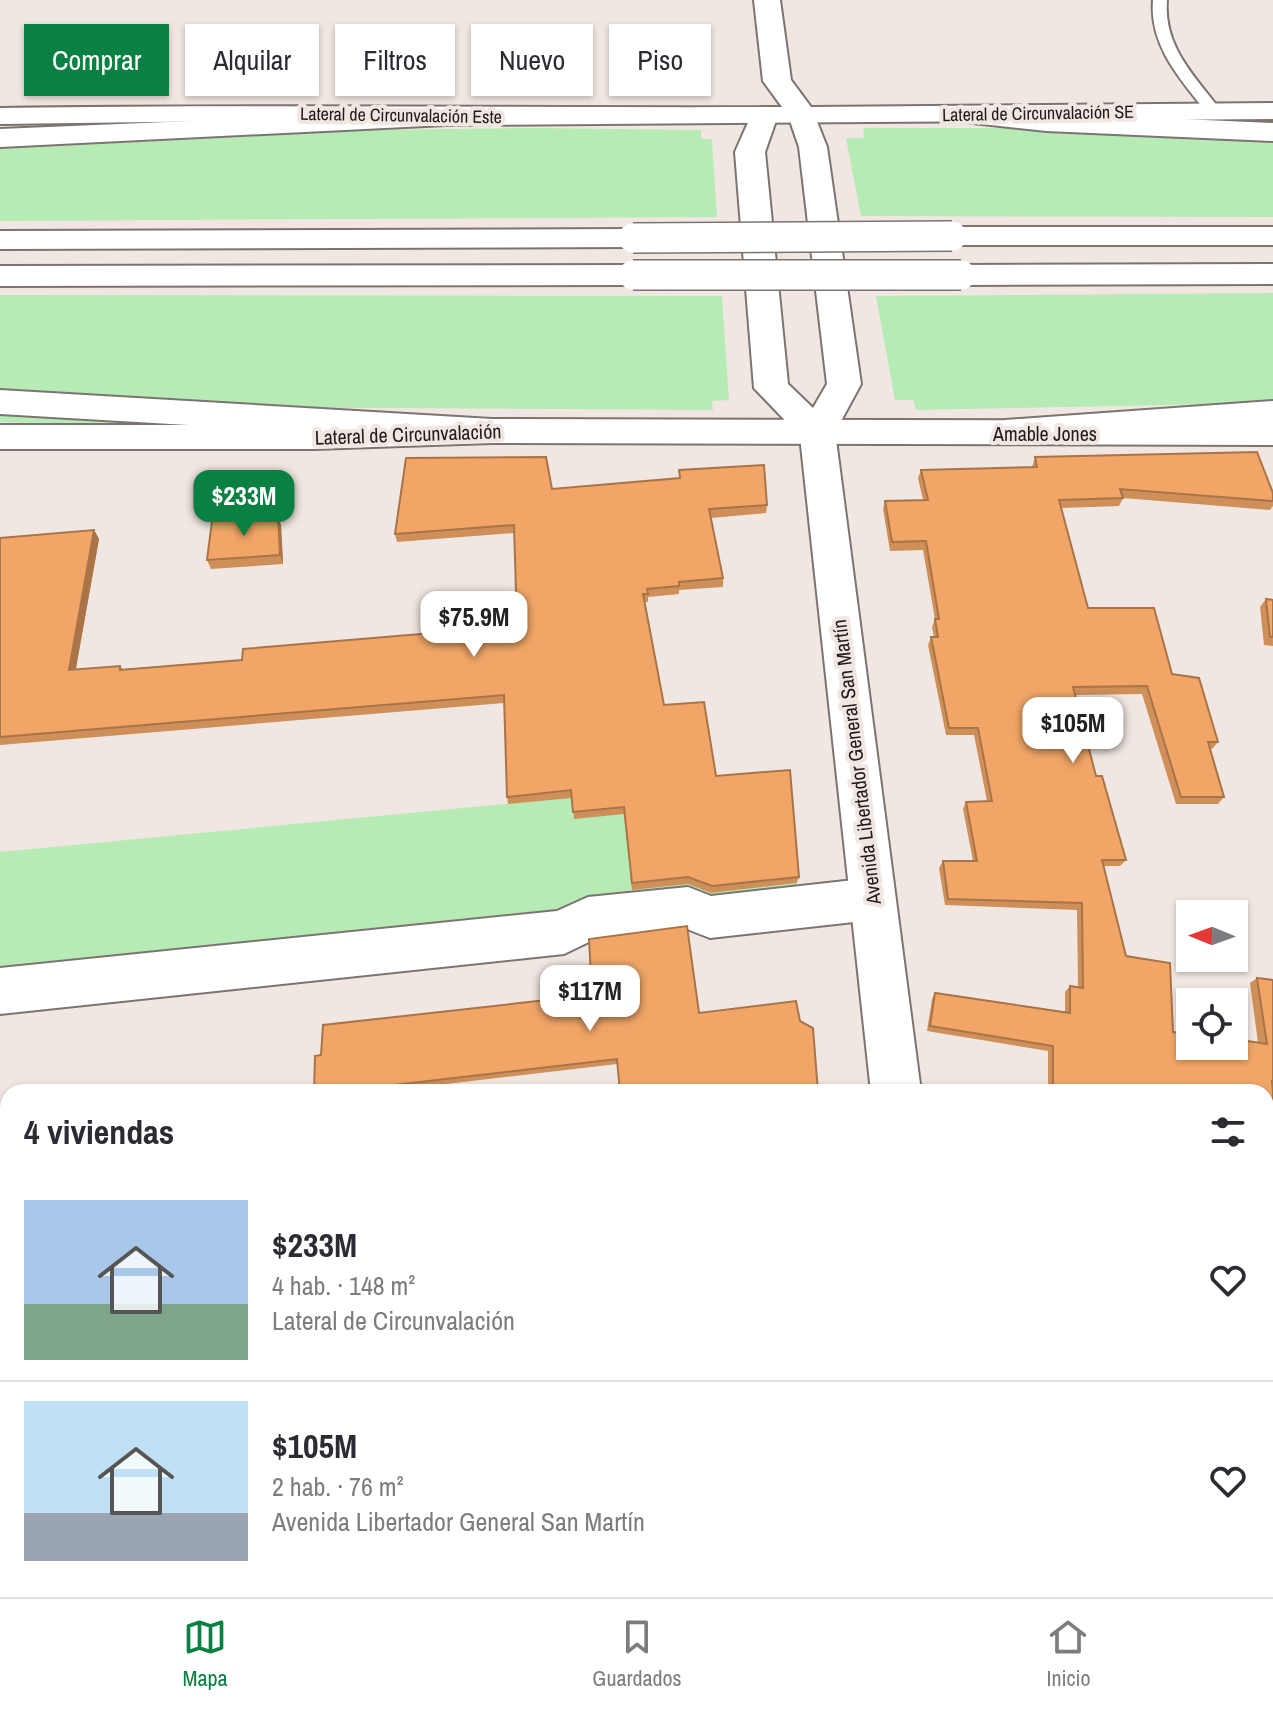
<!DOCTYPE html>
<html lang="es">
<meta charset="utf-8">
<style>
body{margin:0;font-family:"Archivo Narrow",sans-serif;background:#f2f2f3;color:#2b2b33;height:100vh;display:flex;flex-direction:column;font-size:30px;white-space:nowrap}
*{box-sizing:border-box;margin:0}
p{font-size:26px;color:#7c7c81}
.icon{flex:none;width:44px;height:44px;fill:none;stroke:currentColor;stroke-width:2;stroke-linecap:round;stroke-linejoin:round}
.map{position:relative;flex:1;overflow:hidden}
.sheet{position:absolute;left:0px;top:1084px;width:1274px;height:514px;display:flex;flex-direction:column;background:#fff;border-radius:24px 24px 0 0;box-shadow:0 2px 6px #0004}
.sheet>*{flex:none}
.banner{position:absolute;left:24px;top:24px;width:800px;height:72px;display:flex;gap:16px}
.needle{width:52px;rotate:271deg}
.tools{position:absolute;left:1176px;top:900px;display:grid;gap:16px}
.tools a{display:grid;place-items:center;width:72px;height:72px;border-radius:0px;background:#fff;box-shadow:0 2px 6px #0004;font-size:40px}
.price{position:absolute;translate:-50% -68px;padding:0 18px;border-radius:16px;background:#fff;color:#222;font-size:26px;line-height:52px;filter:drop-shadow(0 2px 4px #0008)}
.price::after{content:'';position:absolute;left:50%;top:48px;width:24px;height:18px;margin-left:-12px;background:inherit;clip-path:polygon(0 0,100% 0,50% 100%)}
.price.selected{background:#0b8043;color:#fff}
ul{padding:0;list-style:none}
li{display:flex;align-items:center;gap:24px;height:200px;padding:0 24px}
li+li{border-top:2px solid #e1e1e2}
li span{display:grid;place-items:center;flex:none;width:224px;height:160px;border-radius:0px;color:#555}
li>.icon{margin-inline-start:auto}
span .icon{width:96px;height:96px;fill:#fffc;stroke-width:1}
li b{font-size:34px}
h2{display:flex;justify-content:space-between;align-items:center;height:96px;padding:0 24px;font-size:34px}
.pill{padding:0 28px;border-radius:0px;background:#fff;box-shadow:0 2px 6px #0004;font-size:28px;line-height:72px}
.pill.selected{background:#0b8043;color:#fff}
.tabs{display:flex;justify-content:space-around;align-items:center;height:112px;border-top:2px solid #e1e1e2;background:#fff;font-size:22px;color:#7c7c81}
.tabs a{display:grid;justify-items:center;gap:4px}
.tabs .selected{color:#0b8043}
.map>svg:first-child{display:block}
.green{fill:#b7ebb5}
.lines{fill:none;stroke-linecap:round;stroke-linejoin:round}
.lane-casing{stroke:#7c7470;stroke-width:4}
.street-casing{stroke:#7c7470;stroke-width:4}
.secondary-casing{stroke:#7c7470;stroke-width:4}
.primary-casing{stroke:#7c7470;stroke-width:4}
.highway-casing{stroke:#7c7470;stroke-width:4}
.lane{fill:#fff;fill-rule:evenodd}
.street{fill:#fff;fill-rule:evenodd}
.secondary{fill:#fff;fill-rule:evenodd}
.primary{fill:#fff;fill-rule:evenodd}
.highway{fill:#fff;fill-rule:evenodd}
.highway-bridge-casing{stroke:#7c7470;stroke-width:32;stroke-linecap:butt}
.highway-bridge{stroke:#fff;stroke-width:29}
.wall{fill:#cf8f59}
.shaded-wall{fill:#a97448}
.building{fill:#f1a667;stroke:#a97448;stroke-width:2}
.labels{text-anchor:middle;dominant-baseline:central;stroke-width:8;stroke-linejoin:round;paint-order:stroke}
.far-street-label{font-size:18px;fill:#201c1b;stroke:#f1e7e2}
.street-label{font-size:20px;fill:#201c1b;stroke:#f1e7e2}
</style>
<div class="map">
<svg width="1273" height="1597" viewBox="0 0 1273 1597">
<rect width="100%" height="100%" fill="#f1e7e2"/>
<path class="green" d="M535,128L701,130V139H712L717,217L0,221V143L286,131Z
M863,128H1039L1273,137V217L861,216L846,138H864Z
M1273,293V403L916,410L913,400H895L876,296Z
M0,295L722,296L729,400L712,401L713,410L224,407L0,393Z
M0,414L155,423L149,426L0,422Z
M789,777L797,885L0,967V852Z"/>
<g class="lines">
<g class="lane-casing">
<path id="lane" d="M1153,0H1167C1163,47 1195,76 1221,111L1218,114H1208C1181,80 1149,46 1153,0Z"/>
</g>
<g class="street-casing">
<path id="street" d="M872,878L888,884L895,899L888,914L872,920L710,938L687,929L595,939L564,954L0,1014V968L557,911L588,897L688,887L711,896Z"/>
</g>
<g class="secondary-casing">
<path id="secondary" d="M754,0H780L791,80L811,107L1273,103V119L476,125L228,121L0,124V108C261,104 521,108 782,107L763,81Z
M492,419L1273,421V445L492,443L314,449H0V425H314Z"/>
</g>
<g class="primary-casing">
<path id="primary" d="M764,107L774,109L778,115L765,152L788,384L813,408L827,384L799,147L788,115L792,109L802,107L812,109L827,147L861,384L835,432L921,1092H871L800,436L754,388L735,152L754,109Z
M925,1590H987L988,1597H926Z"/>
</g>
<g class="highway-casing">
<path id="highway" d="M964,107L1046,113L1273,123V141L1046,131L954,121L950,115L954,109Z
M476,109L486,111L490,117L486,123L0,147V129Z
M952,227H1273V245H952L941,243L936,236L941,229Z
M633,229L644,231L649,238L644,245L633,247L0,249V231Z
M1273,264V284L961,285L950,282L945,275L950,268L961,265Z
M633,265L644,268L649,275L644,282L633,285L0,286V266Z
M0,390L492,419L505,422L510,431L505,440L492,443L0,414Z
M1273,401V425L1005,444L992,441L987,432L992,423L1005,420Z"/>
</g>
<use href="#lane" class="lane"/>
<use href="#street" class="street"/>
<use href="#secondary" class="secondary"/>
<use href="#primary" class="primary"/>
<use href="#highway" class="highway"/>
<g class="highway-bridge-casing">
<path id="highway-bridge" d="M633,238L952,236
M633,275H961"/>
</g>
<use href="#highway-bridge" class="highway-bridge"/>
</g>
<path class="wall" d="M1035,457L1273,493V506L1270,510L1123,498L1119,506L1061,508L1088,608L1172,674L1218,742L1212,749H1210L1224,797L1218,804H1176L1142,694L1075,695L1096,776L1126,860L1120,866H1103L1126,956L1173,1032L1258,1043L1250,983L1257,978L1273,980V1551L1266,1092H1048V1051L927,1031L932,999L935,993L1065,1012V992L1070,986L1078,988L1077,910L945,905L939,868L943,861H973L963,809L966,802L987,801L974,735H946L928,645L931,637H934L932,627L935,619L923,550L890,551L883,509L885,501L923,500L918,478L921,470L1032,467Z
M679,470L767,505L766,513L711,518L723,578V587L679,590V594L648,597V602H645L664,705L716,776L799,877L797,883L711,893L688,884L632,890L624,814L574,819L572,798L508,804L507,797L504,703L0,745V538L94,530L99,539L76,669L120,666L123,669L242,660L517,626L514,533L397,542L395,534L552,489L679,478Z
M281,525L283,564L211,569L207,560Z
M1266,599L1273,600V646L1264,645L1260,607Z
M699,1013L800,1021L617,1064L378,1092H314Z"/>
<path class="shaded-wall" d="M278,516L281,525L283,564L280,555Z
M94,530L99,539L74,678L69,670Z
M343,1590H348L350,1597H345Z"/>
<path class="building" d="M1257,452L1273,493V501L1120,489L1123,498L1059,500L1088,608H1154L1172,674L1199,678L1218,742H1208L1224,797H1181L1147,686L1073,687L1096,776H1102L1126,860H1102L1126,956L1170,963L1173,1032L1190,1034V1046H1234V1039L1267,1044L1257,978L1273,980V1083L1272,1082L1273,1092V1551H1266V1092H1053V1046L930,1026L935,993L1070,1013V986L1083,988L1082,903L948,899L943,861H977L966,802L992,801L978,728H949L931,637H938L935,619H939L926,541L892,542L885,501L928,500L921,470L1037,467L1035,457Z
M546,457L552,489L680,478L679,470L764,465L767,505L709,509L723,578L679,582V586L647,589L648,594H643L664,705L704,702L716,776L790,770L799,877L712,886L688,877L632,883L624,807L573,812L571,790L507,797L504,695L0,737V538L94,530L69,670L120,666V670L242,660L243,649L517,626L514,525L395,534L406,458Z
M278,516L280,555L207,560L212,521Z
M1266,599L1273,600V637H1270Z
M687,926L699,1013L796,1001L800,1021L813,1028L818,1092H620L617,1059L334,1092H314L315,1056L321,1055L323,1025L592,995L589,939Z
M96,1590H343L345,1597H94Z
M508,1590H572V1597H508Z
M677,1590H791L770,1593L771,1597H677Z"/>
<g class="labels">
<g class="far-street-label">
<text transform="translate(1038 113) rotate(-1)">Lateral de Circunvalación SE</text>
<text transform="translate(401 115) rotate(1)">Lateral de Circunvalación Este</text>
</g>
<g class="street-label">
<text x="1045" y="433">Amable Jones</text>
<text transform="translate(408 434) rotate(-2)">Lateral de Circunvalación</text>
<text transform="translate(856 762) rotate(-97)">Avenida Libertador General San Martín</text>
</g>
</g>
</svg>
<div class="tools">
<a><svg class="needle" viewBox="-14 -14 28 28"><path d="M0-13l5 13h-10z" fill="#e53935"/><path d="M0 13l5-13h-10z" fill="#7c7c81"/></svg></a>
<a><svg class="icon" aria-label="locate" viewBox="0 0 24 24"><circle cx="12" cy="12" r="6"/><path d="M12 2v4M12 18v4M2 12h4M18 12h4"/></svg></a>
</div>
<b class="price selected" style="left:244px;top:538px">$233M</b>
<b class="price" style="left:474px;top:659px">$75.9M</b>
<b class="price" style="left:1073px;top:765px">$105M</b>
<b class="price" style="left:590px;top:1033px">$117M</b>
<div class="banner">
<a class="pill selected">Comprar</a>
<a class="pill">Alquilar</a>
<a class="pill">Filtros</a>
<a class="pill">Nuevo</a>
<a class="pill">Piso</a>
</div>
<section class="sheet">
<h2>4 viviendas<svg class="icon" aria-label="filters" viewBox="0 0 24 24"><path d="M4 7h16M4 17h16"/><circle cx="9" cy="7" r="2"/><circle cx="15" cy="17" r="2"/></svg></h2>
<ul>
<li><span style="background:linear-gradient(#a9c7e8 65%,#7fa58c 0)"><svg class="icon" aria-label="home" viewBox="0 0 24 24"><path d="M3 11l9-7 9 7M6 9v11h12V9"/></svg></span><div><b>$233M</b><p>4 hab. · 148 m²</p><p>Lateral de Circunvalación</p></div><svg class="icon" aria-label="heart" viewBox="0 0 24 24"><path d="M12 20l-8-8c-3-5 5-10 8-4 3-6 11-1 8 4z"/></svg></li>
<li><span style="background:linear-gradient(#bfe0f5 70%,#9aa5b1 0)"><svg class="icon" aria-label="home" viewBox="0 0 24 24"><path d="M3 11l9-7 9 7M6 9v11h12V9"/></svg></span><div><b>$105M</b><p>2 hab. · 76 m²</p><p>Avenida Libertador General San Martín</p></div><svg class="icon" aria-label="heart" viewBox="0 0 24 24"><path d="M12 20l-8-8c-3-5 5-10 8-4 3-6 11-1 8 4z"/></svg></li>
</ul>
</section>
</div>
<nav class="tabs">
<a class="selected"><svg class="icon" aria-label="map" viewBox="0 0 24 24"><path d="M3 6l6-2 6 2 6-2v14l-6 2-6-2-6 2zM9 4v14M15 6v14"/></svg>Mapa</a>
<a><svg class="icon" aria-label="saved" viewBox="0 0 24 24"><path d="M7 4h10v16l-5-4-5 4z"/></svg>Guardados</a>
<a><svg class="icon" aria-label="home" viewBox="0 0 24 24"><path d="M3 11l9-7 9 7M6 9v11h12V9"/></svg>Inicio</a>
</nav>
